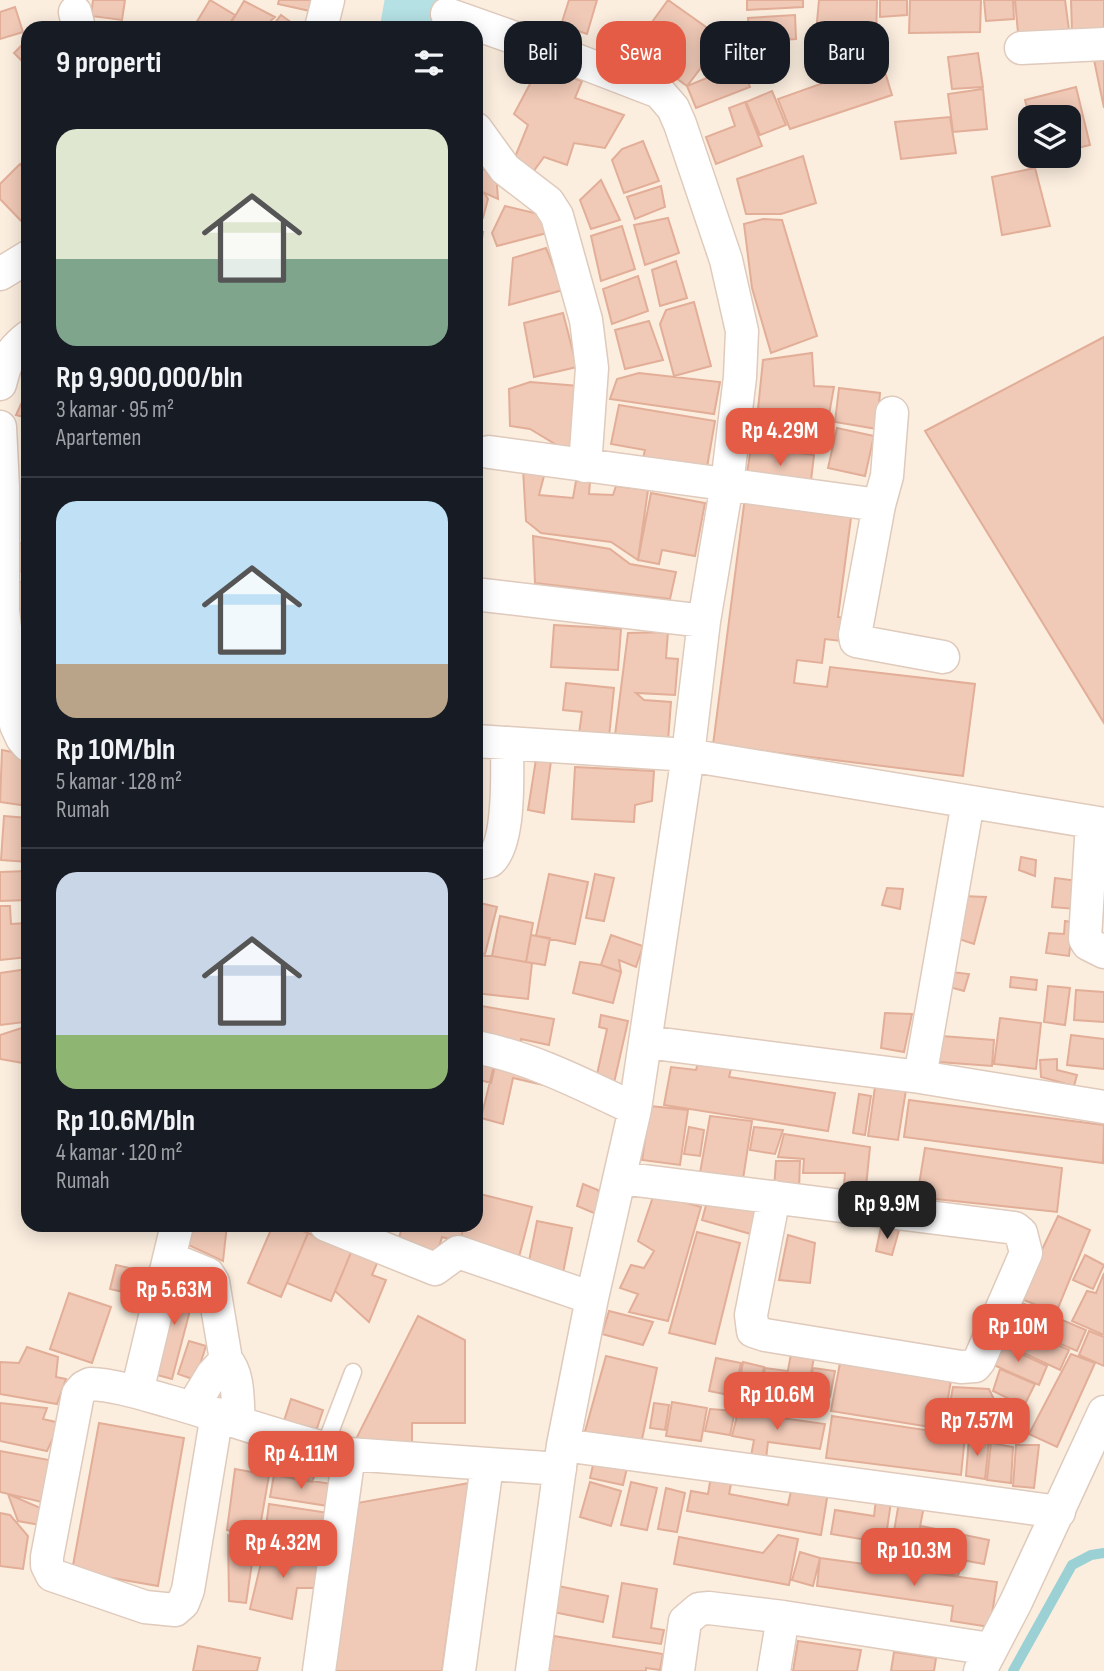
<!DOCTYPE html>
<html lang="id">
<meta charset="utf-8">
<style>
body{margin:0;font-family:"Sofia Sans Condensed",sans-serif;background:#20242c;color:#f1f3f6;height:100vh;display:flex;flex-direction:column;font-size:26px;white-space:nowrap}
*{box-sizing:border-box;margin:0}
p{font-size:23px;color:#9ea1a6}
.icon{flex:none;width:38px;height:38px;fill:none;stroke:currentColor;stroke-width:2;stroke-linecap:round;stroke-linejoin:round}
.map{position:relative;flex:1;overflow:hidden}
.drawer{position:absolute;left:21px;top:21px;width:462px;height:1211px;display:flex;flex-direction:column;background:#171b24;border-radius:21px;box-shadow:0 4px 18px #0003}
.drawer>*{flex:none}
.banner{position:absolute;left:504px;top:21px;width:494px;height:63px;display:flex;gap:14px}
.controls{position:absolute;left:1018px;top:105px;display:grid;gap:14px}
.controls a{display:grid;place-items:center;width:63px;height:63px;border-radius:14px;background:#171b24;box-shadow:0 4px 18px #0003;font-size:35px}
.price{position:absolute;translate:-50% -60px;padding:0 16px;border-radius:14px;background:#e45c45;color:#fff;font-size:23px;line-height:46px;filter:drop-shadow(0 2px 4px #0008)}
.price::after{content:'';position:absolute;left:50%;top:42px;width:21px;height:16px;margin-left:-10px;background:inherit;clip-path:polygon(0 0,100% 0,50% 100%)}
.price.selected{background:#222;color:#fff}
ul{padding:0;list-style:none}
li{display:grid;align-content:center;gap:14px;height:371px;padding:0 35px}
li+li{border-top:2px solid #363941}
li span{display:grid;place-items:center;height:217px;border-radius:21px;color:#555}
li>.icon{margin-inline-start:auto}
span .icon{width:126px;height:126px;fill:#fffc;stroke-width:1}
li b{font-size:30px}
h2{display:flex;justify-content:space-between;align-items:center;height:84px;padding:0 35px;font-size:30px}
.chip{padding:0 24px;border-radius:21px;background:#171b24;box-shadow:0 4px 18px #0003;font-size:24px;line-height:63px}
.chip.selected{background:#e45c45;color:#fff}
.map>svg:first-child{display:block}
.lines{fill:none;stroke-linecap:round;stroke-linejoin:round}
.stream{stroke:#9bd1d5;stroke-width:10}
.river{stroke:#b5e1e4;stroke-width:56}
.building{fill:#f0c9b7;stroke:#e2ae98;stroke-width:2}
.lane-casing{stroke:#dfcabc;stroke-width:19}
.street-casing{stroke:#dfcabc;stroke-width:35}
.lane{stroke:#fff;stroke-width:16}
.street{stroke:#fff;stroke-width:32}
</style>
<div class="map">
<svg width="1104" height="1671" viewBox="0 0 1104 1671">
<rect width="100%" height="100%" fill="#fbeedf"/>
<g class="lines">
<path class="stream" d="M1013,1671L1072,1565L1091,1555L1104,1553"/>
<path class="river" d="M408,28L413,0"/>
</g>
<path class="building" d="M93,0H125L122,20L91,16Z
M210,0L235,15L227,28H193Z
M279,0H312L310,11L278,4Z
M569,0H597L587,34L561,25Z
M668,0L723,39L687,86L634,47Z
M747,0H803V7L747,10Z
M819,0H877L876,41L815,44Z
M880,0H907V15L880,17Z
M910,0H981L980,32L909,33Z
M984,0H1013L1014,19L986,21Z
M1015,0H1065L1069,30L1018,33Z
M1071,0H1104V29L1072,32Z
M244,1L275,17L263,28H239L231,23Z
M15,7L23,32L0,39V12Z
M281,15L299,28H271Z
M795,15L796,39L749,42L748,18Z
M28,39V67L14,53Z
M978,53L983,87L952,89L948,57Z
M1104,53V108L1093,55Z
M882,62L892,95L790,129L778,99Z
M741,64L750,87L696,108L687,86Z
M539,67L582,81L575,98L624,115L605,148L574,143L567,165L544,157L533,172L513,162L528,125L514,114Z
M1076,87L1090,145L1069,150V117H1031V124L1025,100Z
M983,89L987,129L953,132L948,94Z
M772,91L786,125L760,135L746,102Z
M745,102L762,146L716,164L706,137L735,126L729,108Z
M950,117L956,153L901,159L895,122Z
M643,141L659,181L624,193L612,160L622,149Z
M803,156L816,203L781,214H746L737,179Z
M20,164L28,173V224L26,226L0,199V184Z
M476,168L496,172L498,199L476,189Z
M1035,168L1050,226L1002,235L992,177Z
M601,180L620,220L591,229L580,200Z
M661,186L665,207L635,219L627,197Z
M476,191L485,194L488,199L483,218L476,217Z
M505,206L543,215L547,233L497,246L492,233Z
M668,218L679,253L645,265L634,225Z
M763,219L782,220L817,336L771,353L752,288L744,224Z
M622,226L635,269L601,281L591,236Z
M476,232H483L479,260H476Z
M546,248L563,290L509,305L513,258Z
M676,261L687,298L660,306L652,270Z
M638,276L648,311L612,324L603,289Z
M694,302L711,366L674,376L660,324L666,310Z
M563,313L577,367L534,377L524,323Z
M649,321L663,360L625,369L615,330Z
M1104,337V723L925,431Z
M812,353L814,386L834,387L826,431L808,428L799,450L768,445L772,420L757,419L763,360Z
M639,373L720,382L714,414L610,399L617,379Z
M530,382L579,386L570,453L530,429L510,426L509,389Z
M839,388L880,393L877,429L835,422Z
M27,391H28V418L16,415Z
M619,405L715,421L706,473L642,462L645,450L611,444Z
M837,428L874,436L865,476L828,468Z
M751,447L814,455L810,489L746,480Z
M523,469L545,472L539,495L573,498L576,481L590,482L589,494L613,495L616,486L648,490L638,560L611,542L541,533L526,521Z
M651,493L705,503L695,556L662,550L659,564L638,560Z
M745,497L852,510L838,617L852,619L849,642L825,639L822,663L797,660L794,683L827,687L830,667L975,684L963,776L713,745Z
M533,536L610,549L630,564L676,572L670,599L535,583Z
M28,543V571L14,572L12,544Z
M19,582L28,583V611H18Z
M28,622V642H20V623Z
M554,625L621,629L618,670L551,667Z
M668,632L666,658L678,659L675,695L636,693L644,700L671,702L668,741L615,735L628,633Z
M566,683L614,688L609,737L579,734L582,712L563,710Z
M2,750L28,755V806L0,802Z
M536,759L551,761L544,813L528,810Z
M575,767L654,771L652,801L635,805L634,822L572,819Z
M4,816L28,818V862L1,860Z
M1021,857L1036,860L1035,876L1019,870Z
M28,871V900L0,901V872Z
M549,874L588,882L575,944L536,936Z
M595,874L614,878L604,921L586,918Z
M1055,878L1079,881L1076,909L1052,907Z
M887,888L903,889L900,909L882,905Z
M963,896L986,897L974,944L953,937Z
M476,902L497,907L485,954L476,952Z
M0,906H10L11,924L26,923L28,957L0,960Z
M500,916L533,923L526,962L492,956Z
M1065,921L1073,922L1069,956L1046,953L1049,933L1064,934Z
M531,935L550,938L545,965L526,962Z
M611,935L643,946L636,967L619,960L621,972L601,965Z
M476,956H492L532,963L528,999L476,993Z
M580,962L601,965L621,972L613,1003L573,993Z
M28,969V1010L23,1011L25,1022L0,1025V973Z
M951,972L969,974L964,991L946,986Z
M1011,977L1037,980L1036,990L1010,987Z
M1048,986L1070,988L1065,1025L1044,1022Z
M1076,990L1104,992V1022L1074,1020Z
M476,1005L554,1019L549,1045L521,1039V1046L476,1038Z
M885,1013L912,1014L904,1052L881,1048Z
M601,1015L628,1021L614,1083L596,1079L607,1029L599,1027Z
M1000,1018L1041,1023L1036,1069L994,1064Z
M28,1026L23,1063L0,1059V1035Z
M1071,1035L1104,1039V1069L1067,1065Z
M941,1036L994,1040L992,1066L939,1062Z
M476,1052L497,1057L491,1083L476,1079Z
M701,1052L734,1057L729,1077L835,1093L828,1131L664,1105L671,1067L696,1070Z
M497,1053L539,1070L543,1085L513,1078L503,1124L481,1118Z
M1057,1059V1070L1077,1075L1074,1086L1041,1077L1040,1060Z
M875,1087L906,1090L898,1140L868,1136Z
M859,1094L871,1096L865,1135L853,1133Z
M909,1100L1104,1125L1103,1163L904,1137Z
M650,1106L688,1110L680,1165L642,1160Z
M710,1116L752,1121L743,1179L700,1173Z
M689,1127L704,1130L700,1156L684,1154Z
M754,1127L783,1130L775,1154L750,1150Z
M784,1134L870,1147L865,1197L843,1196L845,1173H803L804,1159L778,1157Z
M925,1148L1062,1168L1057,1212L917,1197Z
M776,1161H800L799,1190L774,1189Z
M583,1184L598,1190L602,1201L594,1213L577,1206Z
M476,1193L532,1207L519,1257L460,1242L464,1225H476Z
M654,1194L701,1207L668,1321L629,1312L638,1294L620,1288L631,1265L644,1268L654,1251L638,1241Z
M709,1194L762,1209L754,1235L702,1220Z
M1058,1216L1090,1230L1056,1313L1019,1298Z
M537,1221L572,1228L563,1273L528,1266Z
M187,1225H227L223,1261L184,1243Z
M273,1225H288L308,1233L281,1297L248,1283Z
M403,1225H464L460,1242L442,1237L435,1261L395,1250Z
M881,1227L899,1230L892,1255L876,1251Z
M697,1232L740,1243L715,1344L669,1333Z
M308,1233L352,1250L331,1301L287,1283Z
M788,1235L815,1243L810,1283L779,1280Z
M352,1250L378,1261L372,1275L386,1280L369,1322L335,1291Z
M1085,1255L1104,1265L1093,1289L1073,1280Z
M116,1265L160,1275L154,1299L110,1289Z
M1104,1273V1335L1072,1321L1087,1291L1096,1293Z
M175,1275L198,1280L172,1379L150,1373Z
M69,1293L111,1307L92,1363L50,1349Z
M1024,1304L1086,1330L1077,1351L1014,1324Z
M609,1311L653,1322L643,1345L602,1334Z
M418,1316L465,1340V1423H412V1444L353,1445Z
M1004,1322L1069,1350L1060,1370L996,1340Z
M1089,1331L1104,1337V1366L1079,1355Z
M189,1341L206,1346L195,1380L178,1374Z
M997,1343L1047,1366L1039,1385L989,1363Z
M27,1347L58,1357L56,1377L66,1379L57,1404L0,1394V1362L19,1363Z
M791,1354L814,1357L804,1412L781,1407Z
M1071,1354L1095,1363L1057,1447L1029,1434Z
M606,1356L657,1368L641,1444L584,1435Z
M716,1358L741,1363L734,1396L709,1391Z
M743,1362L764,1367L759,1390L739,1385Z
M840,1363L951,1380L943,1429L831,1411Z
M765,1368L788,1371L784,1392L762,1389Z
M813,1368L835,1371L830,1397L809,1394Z
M1000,1369L1035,1384L1024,1406L993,1391Z
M953,1387L989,1389L1013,1439L945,1431Z
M291,1399L323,1410L314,1437L282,1427Z
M672,1402L707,1408L701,1441L666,1436Z
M0,1403L47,1408L43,1419L60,1423L47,1451L0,1441Z
M654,1403L669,1405L665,1430L650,1428Z
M710,1409L735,1411L730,1435L705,1431Z
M738,1412L825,1424L820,1449L768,1442L766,1459L751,1456L754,1440L732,1436Z
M832,1416L965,1436L961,1475L826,1458Z
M99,1423L184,1438L158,1586L72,1571Z
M969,1438L989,1441L985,1479L966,1476Z
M991,1443L1013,1447L1011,1483L987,1480Z
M1016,1445H1039L1034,1488L1013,1486Z
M0,1451L49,1460L46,1503L0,1492Z
M279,1454L320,1461L312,1482L274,1475Z
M594,1461L627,1468L623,1485L590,1478Z
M235,1469L269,1475L258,1539L227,1530Z
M274,1475L332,1484L328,1506L270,1497Z
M711,1476L732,1479L729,1494L788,1505L792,1486L828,1492L821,1535L687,1511L691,1491L708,1494Z
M590,1482L621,1491L611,1526L580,1517Z
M631,1482L657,1488L647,1530L621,1525Z
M469,1483L442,1671H331L357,1503Z
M666,1488L685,1493L677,1532L658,1529Z
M8,1494L45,1510L40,1525L18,1521Z
M876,1499L891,1502L885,1543L831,1534L835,1510L874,1516Z
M899,1502L924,1506L915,1553L891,1549Z
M269,1504L329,1513L324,1549L264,1541Z
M0,1513L10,1515L28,1536L23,1569L0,1566Z
M921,1526L989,1540L984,1564L962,1560L958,1576L934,1571L937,1558L915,1553Z
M228,1535L254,1550L246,1603L229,1601Z
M778,1535L798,1539L789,1585L674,1564L679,1537L763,1553Z
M265,1546L321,1556L316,1588H297L292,1619L250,1609Z
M800,1552L820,1558L813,1586L792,1580Z
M820,1558L997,1582L990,1627L951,1621L953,1606L817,1586Z
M622,1583L657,1589L651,1628L664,1630L661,1644L613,1637Z
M558,1586L608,1596L603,1622L553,1612Z
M554,1636L663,1654L660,1670L646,1668V1671H548Z
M798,1641L861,1650L857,1671H793Z
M198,1646L260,1658L257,1671H193Z
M894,1652L936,1658L934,1671H891Z"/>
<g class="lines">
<g class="lane-casing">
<path id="lane" d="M324,1448L353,1372"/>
</g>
<g class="street-casing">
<path id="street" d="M75,12L79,28
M447,14L563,55L659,92L673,108L680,124L726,260L742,331L740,377L727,484L704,621L688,755L635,1109L592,1298L563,1445L532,1671
M321,28L328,0
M1021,48L1104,44
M476,129L505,169L548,202L557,216L586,320L592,368L585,466
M0,274L28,257
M0,384C6,361 9,352 28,337
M0,427L3,487V610L16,725L22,738L28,745
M489,452L879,505L855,635L856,641L943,657
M879,505L887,476L892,413
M483,595L704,621
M476,741L688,755L1104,824
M1092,822L1085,939L1088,944L1104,952
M476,864L490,861C511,842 507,771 507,743
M646,1042L920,1077L1104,1107
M476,1047C532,1058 584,1085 635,1109
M920,1077L968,802
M620,1178L1015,1228L1021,1233L1026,1253L979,1361L975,1366L961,1367L765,1335L753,1331L751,1315L774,1197
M326,1225L435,1269L458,1252L592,1298
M169,1258L208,1274L213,1282L226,1360C240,1375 237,1403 239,1422
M137,1392L177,1225
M192,1408L212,1375L226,1360
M217,1414L188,1590L183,1603L175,1610L145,1607L52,1575L47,1565V1557L78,1394L84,1387L90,1384C116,1385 143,1394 168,1401C229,1418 288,1441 349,1454L560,1469
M563,1445L1059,1512
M319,1671L349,1454
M459,1671L487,1465
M678,1671L685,1621L699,1609L709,1608L783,1617L990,1649
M774,1671L783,1617
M980,1671L1016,1602L1104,1412"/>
</g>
<use href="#lane" class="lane"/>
<use href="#street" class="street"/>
</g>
</svg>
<div class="controls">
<a><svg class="icon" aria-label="layers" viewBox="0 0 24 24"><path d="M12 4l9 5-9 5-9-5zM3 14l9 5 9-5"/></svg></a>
</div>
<b class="price" style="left:780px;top:468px">Rp 4.29M</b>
<b class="price selected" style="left:887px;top:1241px">Rp 9.9M</b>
<b class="price" style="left:174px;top:1327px">Rp 5.63M</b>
<b class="price" style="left:1018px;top:1364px">Rp 10M</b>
<b class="price" style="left:777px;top:1432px">Rp 10.6M</b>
<b class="price" style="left:977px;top:1458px">Rp 7.57M</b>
<b class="price" style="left:301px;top:1491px">Rp 4.11M</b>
<b class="price" style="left:283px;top:1580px">Rp 4.32M</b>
<b class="price" style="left:914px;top:1588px">Rp 10.3M</b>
<div class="banner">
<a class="chip">Beli</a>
<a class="chip selected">Sewa</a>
<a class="chip">Filter</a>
<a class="chip">Baru</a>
</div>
<section class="drawer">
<h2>9 properti<svg class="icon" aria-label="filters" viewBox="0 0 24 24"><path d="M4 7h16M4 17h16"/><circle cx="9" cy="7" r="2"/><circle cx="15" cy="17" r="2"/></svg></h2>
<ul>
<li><span style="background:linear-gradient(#dfe7d0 60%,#7fa58c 0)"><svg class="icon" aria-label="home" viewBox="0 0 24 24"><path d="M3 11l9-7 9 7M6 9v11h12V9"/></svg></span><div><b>Rp 9,900,000/bln</b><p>3 kamar · 95 m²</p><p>Apartemen</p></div></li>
<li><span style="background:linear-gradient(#bfe0f5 75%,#b9a48a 0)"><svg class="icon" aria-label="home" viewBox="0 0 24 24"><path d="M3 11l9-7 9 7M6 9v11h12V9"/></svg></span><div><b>Rp 10M/bln</b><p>5 kamar · 128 m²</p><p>Rumah</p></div></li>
<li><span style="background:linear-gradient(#c9d6e8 75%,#8fb573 0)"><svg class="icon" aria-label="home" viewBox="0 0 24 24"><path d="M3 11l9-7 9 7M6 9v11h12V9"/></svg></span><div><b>Rp 10.6M/bln</b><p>4 kamar · 120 m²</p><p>Rumah</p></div></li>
</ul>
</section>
</div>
